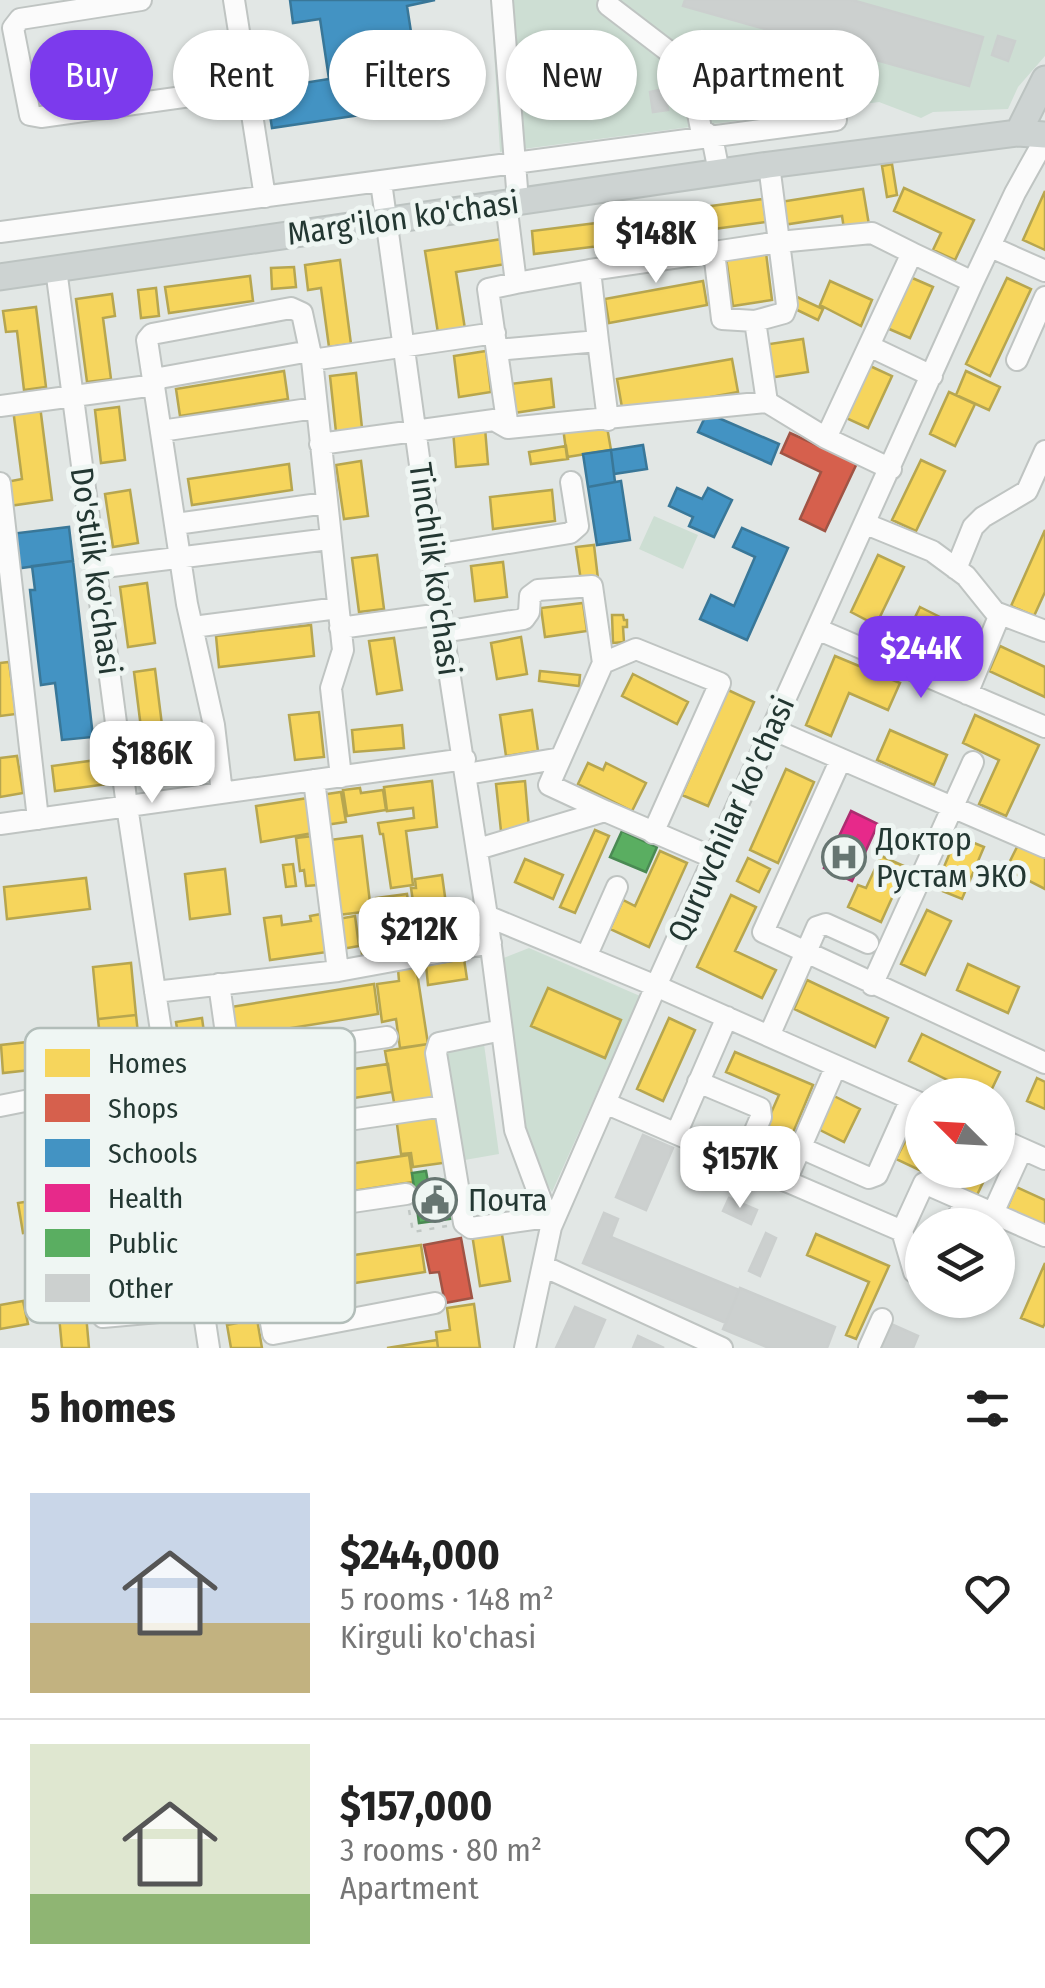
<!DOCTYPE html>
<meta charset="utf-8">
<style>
body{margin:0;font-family:"Fira Sans Condensed",sans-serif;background:#f6f6f6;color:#222;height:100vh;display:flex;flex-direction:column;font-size:38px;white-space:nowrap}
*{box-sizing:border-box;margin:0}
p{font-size:32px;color:#767676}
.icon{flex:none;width:55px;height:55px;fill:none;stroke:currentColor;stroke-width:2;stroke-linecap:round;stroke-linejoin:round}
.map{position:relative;height:1348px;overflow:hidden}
.sheet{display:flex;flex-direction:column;background:#fff;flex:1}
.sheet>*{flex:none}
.banner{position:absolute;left:30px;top:30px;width:985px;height:90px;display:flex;gap:20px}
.needle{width:65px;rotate:294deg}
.fabs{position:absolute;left:905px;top:1078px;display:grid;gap:20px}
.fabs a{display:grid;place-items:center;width:110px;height:110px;border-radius:50%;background:#fff;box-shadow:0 2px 8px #0004;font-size:50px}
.price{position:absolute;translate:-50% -85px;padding:0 22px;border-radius:20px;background:#fff;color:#222;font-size:32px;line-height:65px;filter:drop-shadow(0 2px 5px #0008)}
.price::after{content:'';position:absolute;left:50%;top:60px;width:30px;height:22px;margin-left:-15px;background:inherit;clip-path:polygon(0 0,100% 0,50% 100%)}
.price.on{background:#7c3aed;color:#fff}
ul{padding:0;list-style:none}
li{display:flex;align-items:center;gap:30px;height:250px;padding:0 30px}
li+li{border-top:2px solid #e0e0e0}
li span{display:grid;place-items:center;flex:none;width:280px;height:200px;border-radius:0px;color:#555}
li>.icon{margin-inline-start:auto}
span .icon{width:120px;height:120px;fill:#fffc;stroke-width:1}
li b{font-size:42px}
h2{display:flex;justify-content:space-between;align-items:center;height:120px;padding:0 30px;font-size:42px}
.tag{padding:0 35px;border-radius:45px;background:#fff;box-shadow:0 2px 8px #0004;font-size:35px;line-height:90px}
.tag.on{background:#7c3aed;color:#fff}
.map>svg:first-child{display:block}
.green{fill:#cdded3}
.homes{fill:#f6d55c;stroke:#b7a64f;stroke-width:2.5}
.shops{fill:#d6604d;stroke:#a05445;stroke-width:2.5}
.schools{fill:#4393c3;stroke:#397798;stroke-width:2.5}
.health{fill:#e7298a;stroke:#ac2d70;stroke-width:2.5}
.public{fill:#5aae61;stroke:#4a8a53;stroke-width:2.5}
.building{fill:#ccd0cf;stroke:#cbcfce;stroke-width:2.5}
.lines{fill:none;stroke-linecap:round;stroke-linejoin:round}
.minor-casing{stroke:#bfc4c2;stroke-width:24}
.major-casing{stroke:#bcc3c1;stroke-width:29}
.path{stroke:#c0c7c4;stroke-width:2.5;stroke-dasharray:5 8;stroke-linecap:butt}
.minor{stroke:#fbfbfb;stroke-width:20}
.major{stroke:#cdd3d2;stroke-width:25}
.labels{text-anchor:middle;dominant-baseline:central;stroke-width:10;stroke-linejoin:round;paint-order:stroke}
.street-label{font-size:32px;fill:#233732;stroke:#eff6f3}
.poi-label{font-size:32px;fill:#233732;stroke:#eff6f3;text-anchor:start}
.key{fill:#eff6f3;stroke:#b2bdb9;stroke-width:2.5}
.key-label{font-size:28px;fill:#233732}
</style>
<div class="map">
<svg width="1045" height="1348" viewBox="0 0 1045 1348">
<rect width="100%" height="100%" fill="#e2e7e5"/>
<path class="green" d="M491,0H1045V56L1018,87L1008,109L933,112L921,118L879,102L500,152Z
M654,516L698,535L683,569L639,549Z
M529,948L640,996L552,1192L516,1133L493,962Z
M484,1044L499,1154L459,1161L442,1053Z"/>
<path class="homes" d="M892,164L897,195L887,197L882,166Z
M904,188L974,220L955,260L933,250L941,233L894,211Z
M863,189L869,225L844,229L842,216L783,225L780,202Z
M1045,191V250L1023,240Z
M763,199L766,222L684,233L681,210Z
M657,216L661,239L633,243L630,220Z
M613,221L616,244L534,254L532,231Z
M668,237L671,253L645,256L644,250L649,249L647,241Z
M502,239L506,264L456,272L465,329L438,333L425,251Z
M766,253L772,300L733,306L726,258Z
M340,260L351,344L329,347L321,288L308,290L305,265Z
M294,267L296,287L272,289L271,268Z
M250,276L253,301L169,313L165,287Z
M910,277L933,287L910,338L887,328Z
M1007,278L1031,289L990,376L966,364Z
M703,281L707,305L609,323L605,299Z
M830,281L872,300L861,326L820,305Z
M156,288L159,316L141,318L138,290Z
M112,294L115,316L103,318L111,379L87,382L76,299Z
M797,297L823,309L818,320L795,309Z
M36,307L46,387L24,390L17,331L6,332L3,311Z
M803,339L808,372L768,378L763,345Z
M486,351L491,392L459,397L454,356Z
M732,359L738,392L623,413L617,379Z
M870,366L892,376L868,428L846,418Z
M284,371L288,399L180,416L176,389Z
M966,371L1000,387L989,410L956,395Z
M356,373L362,428L336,432L330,376Z
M551,379L554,407L514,413L510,384Z
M949,392L975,404L955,446L930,434Z
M40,406L52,500L9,506L6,482L22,479L13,409Z
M119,407L125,460L101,463L95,410Z
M606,421L611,450L567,457L563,428Z
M485,428L488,464L456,467L453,430Z
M566,446L568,459L531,464L529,452Z
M921,460L945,471L916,531L892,520Z
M361,461L368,516L344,519L336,465Z
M289,464L292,490L192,505L188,479Z
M130,490L138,543L113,547L105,494Z
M552,490L555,521L493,529L490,497Z
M1045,530V592L1034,616L1011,606Z
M594,545L598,579L581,581L576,547Z
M377,555L384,609L359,612L352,558Z
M878,555L904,567L876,625L851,612Z
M503,562L507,597L475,601L471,566Z
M147,583L155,643L128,647L120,587Z
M583,603L587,631L545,637L541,608Z
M920,607L974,634L961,661L907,634Z
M612,615H623L624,620H627V627H623L624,642L613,643Z
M311,625L314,656L219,667L216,636Z
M521,637L527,674L497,679L491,643Z
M394,638L402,690L377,694L369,641Z
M1000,646L1045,667V697L989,671Z
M835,656L900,683L888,710L849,693L831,736L806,725Z
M9,662L16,714L0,716V663Z
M155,669L162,725L141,728L134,672Z
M540,671L580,675L579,686L539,681Z
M633,674L688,702L677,724L622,696Z
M728,690L754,702L708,806L682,795Z
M532,710L538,751L506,756L500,715Z
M319,712L324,757L295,760L289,715Z
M975,715L1039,745L1006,816L979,804L999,760L963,743Z
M402,725L404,748L354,752L352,730Z
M890,730L947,755L934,785L877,760Z
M207,746L210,773L149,780L146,753Z
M17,756L23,793L0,797V758Z
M104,759L108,784L55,791L52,766Z
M588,763L603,770L606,763L646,783L632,811L578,784Z
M786,769L814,782L778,863L750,850Z
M432,781L437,827L406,831L413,885L391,888L383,834H380L378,823L414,818L413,808L387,811L384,787Z
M525,781L529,828L501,831L496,784Z
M360,788L361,793L383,790L386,810L347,816L343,790Z
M341,792L346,822L325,825L320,795Z
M308,798L313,833L261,842L256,806Z
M595,830L609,836L575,913L560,907Z
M313,836L318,885L306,886L304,870L300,871L296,838Z
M362,836L371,911L338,915L329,840Z
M957,836L984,847L962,899L935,888Z
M1020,841L1045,854V889L1006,869Z
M660,851L687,863L649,947L610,929L623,900L635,906Z
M881,856L906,867L881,922L848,907L858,885L866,888Z
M748,858L770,869L759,892L737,881Z
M525,859L563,875L553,899L515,882Z
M293,864L296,886L286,887L283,865Z
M225,869L230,914L190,919L185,874Z
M442,875L446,904L414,908L411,888H416L415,879Z
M86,878L90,909L7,919L4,887Z
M407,894L409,908L378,912L376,898Z
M731,895L756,907L735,951L776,970L762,998L697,967Z
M449,906L453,933L417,938L413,911Z
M927,910L951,921L925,975L901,964Z
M321,914L327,952L270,960L264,918L281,916L282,925L311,921L310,916Z
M411,915L416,944L362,954L361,944L380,940L377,920Z
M355,916L359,946L342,949L338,919Z
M464,959L467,979L428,985L426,965Z
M131,963L136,1015L98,1019L93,967Z
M968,964L1019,987L1008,1013L957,990Z
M416,966L428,1044L400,1048L396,1019L382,1022L377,984L399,981L398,969Z
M807,980L888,1018L875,1047L794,1009Z
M374,984L378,1014L236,1037L231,1007Z
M548,988L621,1020L605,1058L531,1026Z
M136,1015L141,1062L103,1065L98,1019Z
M202,1018L211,1083L186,1086L176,1022Z
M669,1018L695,1030L663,1101L637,1089Z
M922,1034L1000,1072L989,1095H978L909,1061Z
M64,1038L67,1066L3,1073L1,1045Z
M428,1044L437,1101L395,1108L385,1051Z
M735,1052L813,1085L787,1147L761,1136L779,1095L726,1072Z
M388,1064L392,1092L252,1114L248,1085Z
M1037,1078L1045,1082V1109L1027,1101Z
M834,1096L860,1109L844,1142L818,1129Z
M442,1111L450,1162L413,1167L411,1153L401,1154L396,1117Z
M910,1132L922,1138V1170H989L976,1197L896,1159Z
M409,1155L413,1182L266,1204L263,1177Z
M1016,1187L1045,1200V1228L1006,1211Z
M73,1194L78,1224L23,1233L18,1203Z
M501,1229L510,1281L480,1286L472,1234Z
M816,1234L889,1266L856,1339L846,1335L869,1282L807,1255Z
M421,1245L425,1272L285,1294L281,1266Z
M1045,1263V1323L1043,1327L1021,1318Z
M23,1301L28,1324L0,1329V1305Z
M85,1303L89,1348H62L58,1305Z
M474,1304L480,1348H438L436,1332L450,1330L447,1308Z
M257,1319L262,1348H231L227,1325Z
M437,1340L438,1348H387Z"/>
<path class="shops" d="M790,433L857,463L825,531L800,519L821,472L781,453Z
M461,1238L472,1298L445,1303L439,1272L430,1273L424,1245Z"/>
<path class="schools" d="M290,0H435L407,6L417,71L449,66L455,101L272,128L266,89L329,79L320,19L293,23Z
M707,413L779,444L771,464L698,432Z
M643,445L647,469L614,474L611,450Z
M611,450L615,482L588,487L583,454Z
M621,481L630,540L597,545L588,487Z
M677,488L702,499L708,488L732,500L714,537L689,526L693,517L669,506Z
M69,527L73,561L14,569L10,534Z
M742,528L788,548L747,640L700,619L711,595L734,606L755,557L733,547Z
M73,561L93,737L62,740L55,683L41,685L30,590H35L32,566Z"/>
<path class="health" d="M851,811L878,824L852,881L824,868Z"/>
<path class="public" d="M622,831L657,847L646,872L610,857Z
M426,1171L428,1182L451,1179L457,1218L419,1223L412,1173Z"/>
<path class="building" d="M685,0H852L983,37L969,86L683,6Z
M998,36L1015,41L1008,61L992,55Z
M664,89L668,110L653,112L650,92Z
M643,1135L673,1148L646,1210L616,1197Z
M729,1198L757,1210L751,1224L723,1211Z
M604,1213L618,1219L611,1237L739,1290L726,1323L583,1263Z
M766,1233L776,1238L760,1276L749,1271Z
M740,1288L835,1327L827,1348H769L723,1329Z
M575,1307L605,1320L593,1348H556Z
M891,1324L918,1336L913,1348H880Z
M638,1336L664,1348H633Z"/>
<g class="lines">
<g class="minor-casing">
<path id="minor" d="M141,0L20,19L13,28L30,115L41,117L247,88
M234,0L265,197
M502,0L518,201
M608,5L689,67L701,129L712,137L719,172
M769,165L779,242L872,233L912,253
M381,182L443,632L487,916L515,1130L551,1227
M0,232L836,120
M779,242L787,305L784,313L755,321L722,319L714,252Z
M991,247L1045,271
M56,269L127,806L209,1348
M590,270L714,252
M755,321L767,402L826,438
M598,341L608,420
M869,346L932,376
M497,350L598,341L590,270L516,283L506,203
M312,360L495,333
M1017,360L1045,297
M154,379L310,351
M0,406L155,385
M508,428L488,289L516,283
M161,431L315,408
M320,444L494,420L508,428L767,402
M891,469L826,438L912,253L973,282
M0,483L38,819
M176,524L326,503
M866,524L932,551L966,576L995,612L1045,631
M434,555L570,533L578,526L571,482
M96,568L329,539
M956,569L973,527L983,517L1027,491L1045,451
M193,627L338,608
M340,628L441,614
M817,629L1045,727
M443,632L524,619L529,612L530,596L538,590L592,586L603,663
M967,694L1000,614
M772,729L841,759
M467,774L561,758
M222,793L214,725L187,604L147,340L152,334L291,308L302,313L312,360L343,650L331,688L341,777
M605,811L549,785L603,663L636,649L720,683L653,833
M0,824L465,759
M1045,847L841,759L763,932L1045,1063
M478,849L605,811L714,858
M487,916L656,986L922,1104
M586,957L617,887
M338,971L491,943
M219,984L252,1217L273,1334L435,1303
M872,985L973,762
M155,992L338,971L314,780
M502,1030L439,1043L436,1053L464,1223L471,1228L547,1217
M769,1036L817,927L826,924L868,943
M229,1060L387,1037
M698,1082L760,1108L761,1117L742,1161
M605,1103L902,1231L914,1272L922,1276
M0,1106L75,1091L74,1072L166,1064
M677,1132L727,1017
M177,1135L238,1120
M239,1136L444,1106
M998,1138L1045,1159
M799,1147L869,1178L877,1175L911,1099
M96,1166L180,1157
M786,1181L836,1066
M993,1213L1022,1149
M252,1217L406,1194
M954,1225L965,1201L1045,1236
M902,1231L924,1183L965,1201
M93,1256L98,1311L103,1317L203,1308
M543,1266L722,1348
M525,1348L551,1227L656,986L973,282L1015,193L1045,139
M869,1348L882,1319"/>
</g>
<g class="major-casing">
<path id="major" d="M1018,133L1045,79
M0,277L769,165L1018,133L1045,135"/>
</g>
<path class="path" d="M409,1210L413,1232L447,1226"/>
<use href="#minor" class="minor"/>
<use href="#major" class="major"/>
</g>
<defs>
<g id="hospital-ring" transform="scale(2.25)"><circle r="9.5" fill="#eff6f3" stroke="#667571" stroke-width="1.5"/><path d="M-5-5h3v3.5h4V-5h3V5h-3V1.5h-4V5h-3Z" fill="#667571"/></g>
<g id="civic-ring" transform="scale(2.25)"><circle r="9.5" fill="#eff6f3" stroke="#667571" stroke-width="1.5"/><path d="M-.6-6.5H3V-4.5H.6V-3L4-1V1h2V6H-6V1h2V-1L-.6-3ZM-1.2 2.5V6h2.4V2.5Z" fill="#667571"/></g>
</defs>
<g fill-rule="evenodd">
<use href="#hospital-ring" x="844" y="857"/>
<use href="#civic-ring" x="435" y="1200"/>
</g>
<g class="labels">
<g class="street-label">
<text transform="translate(403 218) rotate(-8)">Marg'ilon ko'chasi</text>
<text transform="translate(435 569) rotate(82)">Tinchlik ko'chasi</text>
<text transform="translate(96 571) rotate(82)">Do'stlik ko'chasi</text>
<text transform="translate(731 819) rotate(-66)">Quruvchilar ko'chasi</text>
</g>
<g class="poi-label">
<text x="876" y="839">Доктор<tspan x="876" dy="37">Рустам ЭКО</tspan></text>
<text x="468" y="1200">Почта</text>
</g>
</g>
<rect x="25" y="1028" width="330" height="295" rx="15" class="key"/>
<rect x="45" y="1049" width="45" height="28" fill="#f6d55c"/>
<rect x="45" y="1094" width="45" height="28" fill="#d6604d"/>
<rect x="45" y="1139" width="45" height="28" fill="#4393c3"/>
<rect x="45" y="1184" width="45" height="28" fill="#e7298a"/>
<rect x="45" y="1229" width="45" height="28" fill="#5aae61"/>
<rect x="45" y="1274" width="45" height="28" fill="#ccd0cf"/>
<g class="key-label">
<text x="108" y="1073">Homes</text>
<text x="108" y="1118">Shops</text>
<text x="108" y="1163">Schools</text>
<text x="108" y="1208">Health</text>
<text x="108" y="1253">Public</text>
<text x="108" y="1298">Other</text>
</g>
</svg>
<div class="fabs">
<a><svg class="needle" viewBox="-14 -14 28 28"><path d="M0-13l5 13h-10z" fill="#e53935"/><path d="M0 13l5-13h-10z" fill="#767676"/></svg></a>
<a><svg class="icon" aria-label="layers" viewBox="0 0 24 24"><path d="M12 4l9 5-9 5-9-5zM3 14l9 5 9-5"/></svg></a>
</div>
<b class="price" style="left:656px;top:286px">$148K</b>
<b class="price on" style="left:921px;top:701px">$244K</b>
<b class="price" style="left:152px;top:806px">$186K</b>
<b class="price" style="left:419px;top:982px">$212K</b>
<b class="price" style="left:740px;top:1211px">$157K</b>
<div class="banner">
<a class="tag on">Buy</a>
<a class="tag">Rent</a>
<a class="tag">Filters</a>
<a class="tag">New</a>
<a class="tag">Apartment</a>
</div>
</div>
<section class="sheet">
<h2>5 homes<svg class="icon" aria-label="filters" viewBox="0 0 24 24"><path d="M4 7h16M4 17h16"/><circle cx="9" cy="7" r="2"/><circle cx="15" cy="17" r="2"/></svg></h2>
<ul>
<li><span style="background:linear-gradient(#c9d6e8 65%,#c2b280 0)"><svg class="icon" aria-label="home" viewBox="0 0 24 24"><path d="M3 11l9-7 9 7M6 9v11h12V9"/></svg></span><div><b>$244,000</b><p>5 rooms · 148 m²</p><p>Kirguli ko'chasi</p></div><svg class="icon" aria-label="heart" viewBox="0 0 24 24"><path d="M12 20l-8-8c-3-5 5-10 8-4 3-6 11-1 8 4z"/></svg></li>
<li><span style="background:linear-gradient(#dfe7d0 75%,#8fb573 0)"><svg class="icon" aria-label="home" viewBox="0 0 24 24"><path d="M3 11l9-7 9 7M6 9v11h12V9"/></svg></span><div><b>$157,000</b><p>3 rooms · 80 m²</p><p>Apartment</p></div><svg class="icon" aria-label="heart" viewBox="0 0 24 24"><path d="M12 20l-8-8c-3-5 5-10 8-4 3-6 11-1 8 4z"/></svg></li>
</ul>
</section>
